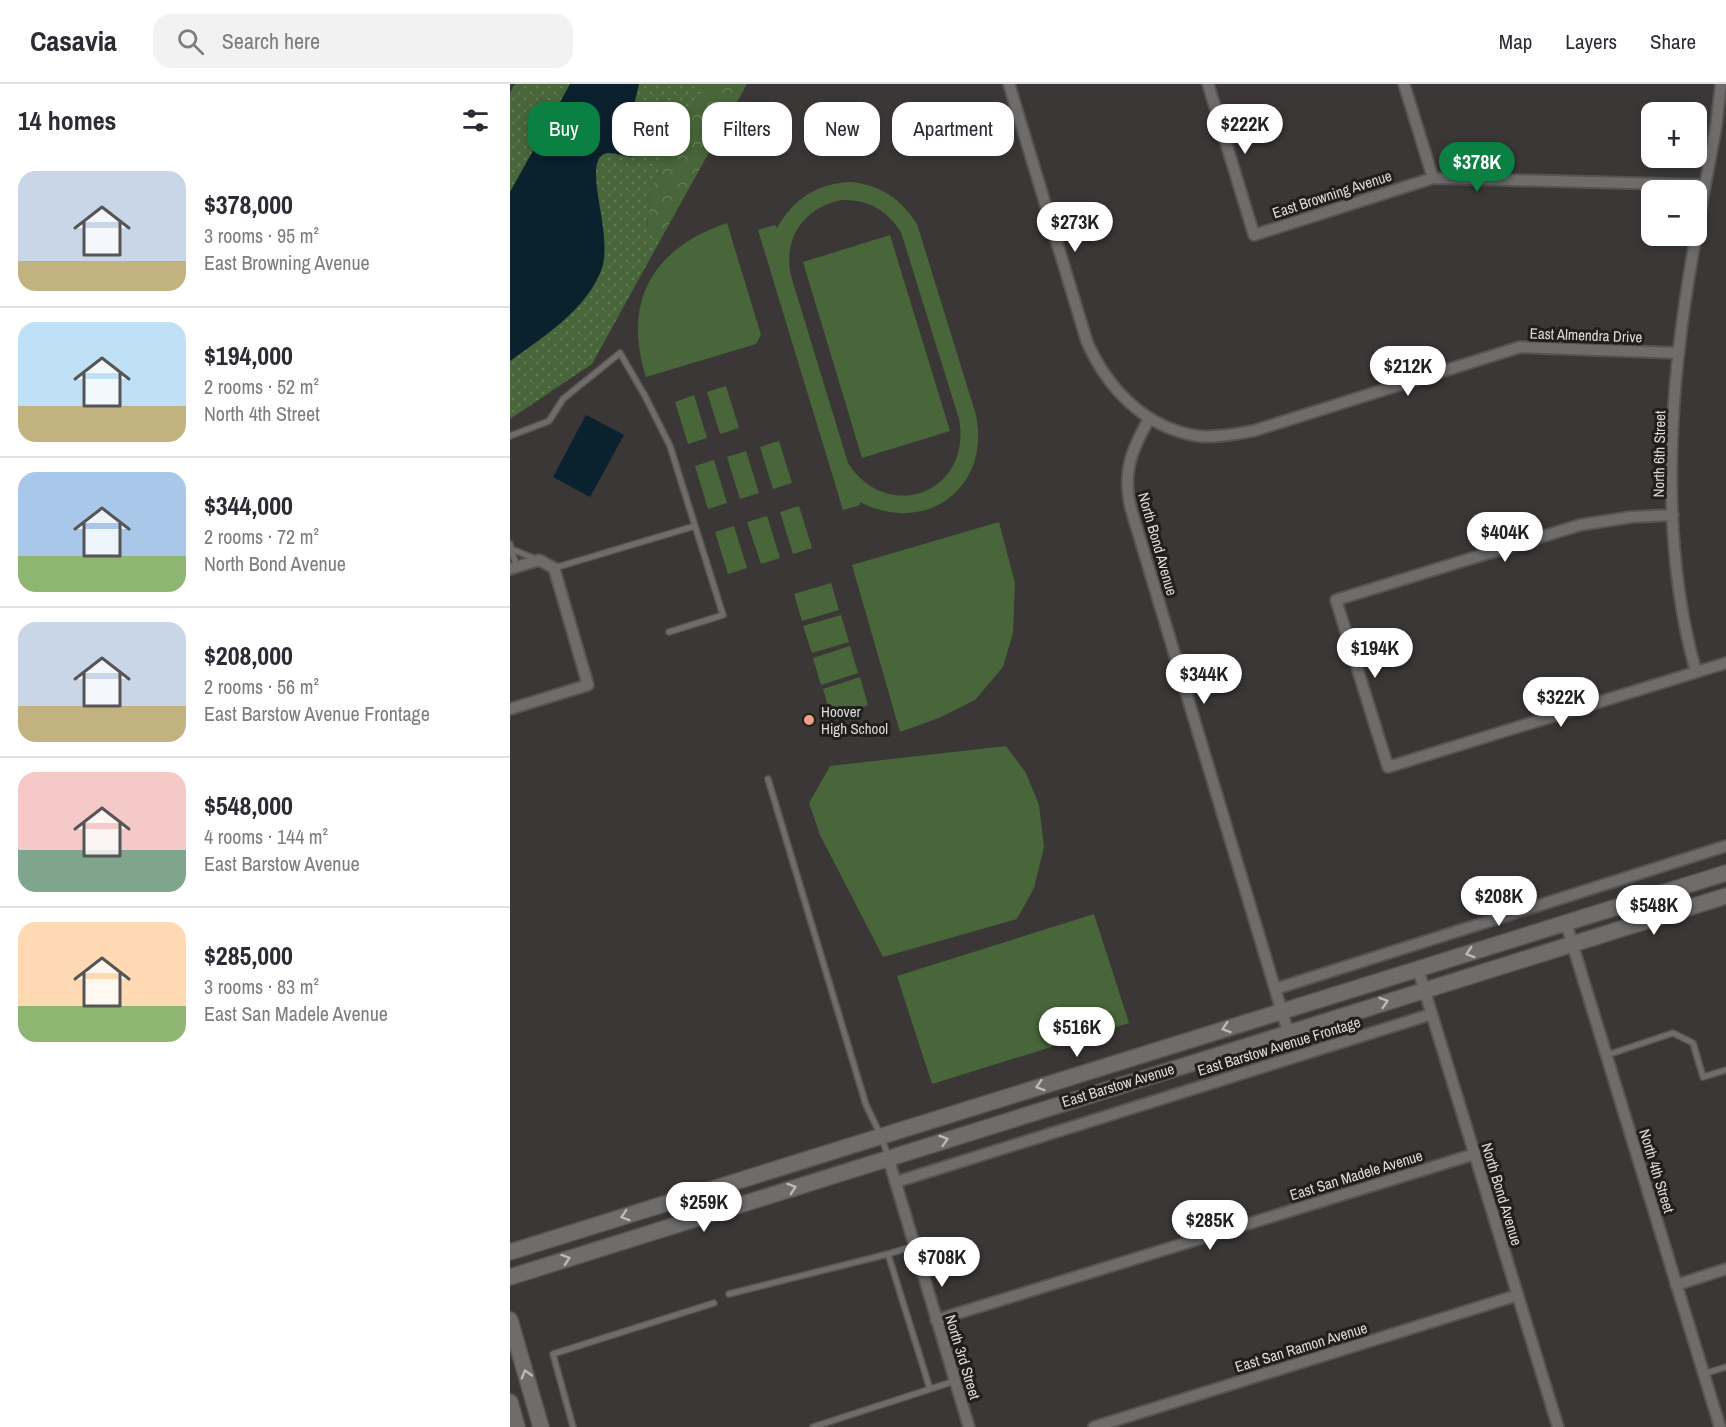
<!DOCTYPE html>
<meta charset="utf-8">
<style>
body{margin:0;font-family:"Archivo Narrow",sans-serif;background:#f2f2f3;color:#2b2b33;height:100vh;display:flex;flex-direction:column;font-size:22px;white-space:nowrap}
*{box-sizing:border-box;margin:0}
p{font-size:20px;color:#7c7c81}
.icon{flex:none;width:33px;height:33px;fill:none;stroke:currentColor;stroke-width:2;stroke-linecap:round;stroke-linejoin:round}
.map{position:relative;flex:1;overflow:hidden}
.details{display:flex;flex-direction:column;background:#fff;width:510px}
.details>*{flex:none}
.banner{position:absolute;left:18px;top:18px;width:570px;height:54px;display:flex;gap:12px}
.tools{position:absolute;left:1131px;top:18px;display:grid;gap:12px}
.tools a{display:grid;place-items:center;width:66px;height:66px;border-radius:12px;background:#fff;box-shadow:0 3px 9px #0003;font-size:30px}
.price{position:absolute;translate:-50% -51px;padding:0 14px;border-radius:21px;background:#fff;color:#222;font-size:20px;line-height:39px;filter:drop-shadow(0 2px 3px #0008)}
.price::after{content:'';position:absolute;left:50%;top:36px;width:18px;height:14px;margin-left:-9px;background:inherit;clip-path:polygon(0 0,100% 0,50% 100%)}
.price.on{background:#0b8043;color:#fff}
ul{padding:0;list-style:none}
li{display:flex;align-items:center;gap:18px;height:150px;padding:0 18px}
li+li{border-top:2px solid #e1e1e2}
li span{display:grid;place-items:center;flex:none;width:168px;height:120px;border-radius:18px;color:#555}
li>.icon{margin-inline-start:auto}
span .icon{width:72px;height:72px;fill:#fffc;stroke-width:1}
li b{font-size:26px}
h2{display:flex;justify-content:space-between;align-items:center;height:72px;padding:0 18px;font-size:26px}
.tag{padding:0 21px;border-radius:18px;background:#fff;box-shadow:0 3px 9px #0003;font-size:21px;line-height:54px}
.tag.on{background:#0b8043;color:#fff}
header{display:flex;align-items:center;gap:36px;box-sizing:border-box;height:84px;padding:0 30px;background:#fff;border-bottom:2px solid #e1e1e2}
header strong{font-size:28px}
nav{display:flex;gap:33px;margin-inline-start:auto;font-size:21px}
.search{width:420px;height:54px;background:#f2f2f3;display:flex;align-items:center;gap:15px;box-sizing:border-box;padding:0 21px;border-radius:18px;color:#7c7c81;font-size:22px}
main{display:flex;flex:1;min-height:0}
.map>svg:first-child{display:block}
.grass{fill:url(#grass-dots)}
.park{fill:url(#park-crowns)}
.pitch{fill:#486639;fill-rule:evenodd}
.water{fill:#0a212e}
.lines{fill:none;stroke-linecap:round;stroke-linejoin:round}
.service-casing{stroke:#565452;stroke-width:8}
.minor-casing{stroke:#565452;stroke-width:14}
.secondary-casing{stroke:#565452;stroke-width:18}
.service{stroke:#6f6d6b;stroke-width:5}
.minor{stroke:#6f6d6b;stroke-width:10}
.secondary{stroke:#6f6d6b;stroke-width:15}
.oneway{stroke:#bcbbb9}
.poi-dot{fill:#f39f84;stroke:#201f1e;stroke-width:2}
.labels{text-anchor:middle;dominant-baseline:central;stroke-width:6;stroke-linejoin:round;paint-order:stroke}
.street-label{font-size:15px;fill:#dddcdb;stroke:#201f1e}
.poi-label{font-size:15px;fill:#dddcdb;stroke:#201f1e;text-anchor:start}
</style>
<header>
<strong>Casavia</strong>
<div class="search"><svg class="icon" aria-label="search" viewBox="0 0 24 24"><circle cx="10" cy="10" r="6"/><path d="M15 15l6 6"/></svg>Search here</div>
<nav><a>Map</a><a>Layers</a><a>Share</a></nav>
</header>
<main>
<section class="details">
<h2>14 homes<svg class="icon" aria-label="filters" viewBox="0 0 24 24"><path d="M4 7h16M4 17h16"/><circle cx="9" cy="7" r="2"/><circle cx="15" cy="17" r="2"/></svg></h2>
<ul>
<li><span style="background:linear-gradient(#c9d6e8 75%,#c2b280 0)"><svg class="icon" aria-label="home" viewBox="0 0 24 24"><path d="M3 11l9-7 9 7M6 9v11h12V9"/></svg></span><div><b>$378,000</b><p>3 rooms · 95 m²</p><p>East Browning Avenue</p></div></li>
<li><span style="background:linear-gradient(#bfe0f5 70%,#c2b280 0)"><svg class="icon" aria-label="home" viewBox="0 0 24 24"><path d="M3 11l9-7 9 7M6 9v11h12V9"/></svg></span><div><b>$194,000</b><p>2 rooms · 52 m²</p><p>North 4th Street</p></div></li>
<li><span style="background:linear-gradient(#a9c7e8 70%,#8fb573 0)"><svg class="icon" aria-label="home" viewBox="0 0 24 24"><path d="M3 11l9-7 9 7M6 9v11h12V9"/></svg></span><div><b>$344,000</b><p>2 rooms · 72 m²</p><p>North Bond Avenue</p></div></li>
<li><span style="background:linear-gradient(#c9d6e8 70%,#c2b280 0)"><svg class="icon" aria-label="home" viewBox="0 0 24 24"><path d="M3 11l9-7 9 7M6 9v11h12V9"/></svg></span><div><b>$208,000</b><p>2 rooms · 56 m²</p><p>East Barstow Avenue Frontage</p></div></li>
<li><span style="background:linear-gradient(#f6c9c9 65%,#7fa58c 0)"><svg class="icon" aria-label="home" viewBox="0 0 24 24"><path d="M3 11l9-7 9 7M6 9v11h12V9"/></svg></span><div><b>$548,000</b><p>4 rooms · 144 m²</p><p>East Barstow Avenue</p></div></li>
<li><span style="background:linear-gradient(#ffd9b3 70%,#8fb573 0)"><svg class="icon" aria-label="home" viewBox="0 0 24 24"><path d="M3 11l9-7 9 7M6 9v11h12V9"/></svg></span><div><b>$285,000</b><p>3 rooms · 83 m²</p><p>East San Madele Avenue</p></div></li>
</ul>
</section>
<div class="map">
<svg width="1216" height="1343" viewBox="0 0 1216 1343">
<defs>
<pattern id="grass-dots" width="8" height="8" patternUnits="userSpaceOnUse" patternTransform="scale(1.5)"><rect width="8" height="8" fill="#486639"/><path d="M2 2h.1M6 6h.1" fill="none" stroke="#627b55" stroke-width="1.8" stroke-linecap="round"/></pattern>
<pattern id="park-crowns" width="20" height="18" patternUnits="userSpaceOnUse" patternTransform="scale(1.5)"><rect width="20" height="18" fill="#486639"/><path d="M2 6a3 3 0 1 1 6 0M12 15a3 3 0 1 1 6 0" fill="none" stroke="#627b55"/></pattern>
</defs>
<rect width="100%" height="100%" fill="#3a3736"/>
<path class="grass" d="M5,0H196L141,103L137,143L152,153L82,280L0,335V9Z"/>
<path class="park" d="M196,0H237L152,153L137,144L141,103Z"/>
<path class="pitch" d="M342,98C372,102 391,115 407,140L466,331C481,404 416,452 350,418V421L333,426L248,146L265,141L267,144C284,114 308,99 342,98ZM331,116C358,115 377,126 391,148L449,335C463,408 378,441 338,379L281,192C273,155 293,124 331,116Z
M217,139L251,251L246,260L136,293C112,217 143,164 217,139Z
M380,151L440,347L352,374L293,178Z
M216,302L229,344L210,350L197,308Z
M184,311L197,354L178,360L165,318Z
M269,357L282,399L263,405L250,363Z
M236,367L249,409L230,415L217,373Z
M204,376L217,419L198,425L185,382Z
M289,422L302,464L283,470L270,428Z
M257,432L270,474L251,480L237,438Z
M489,438L505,499L503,549L493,583L465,616L429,634L390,648L342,481Z
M224,442L237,484L218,490L205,448Z
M321,499L329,526L292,537L284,510Z
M331,531L339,558L302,569L293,542Z
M340,562L348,589L311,601L303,574Z
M350,593L358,621L321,632L313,605Z
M496,662L516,689L529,721L534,763L524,804L507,835L373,873L310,751L299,719L320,682Z
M584,830L619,939L422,1000L387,892Z"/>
<path class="water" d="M60,0H129L121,34L124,72C114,75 98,63 90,73C76,91 104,154 91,187C75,227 33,253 0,277V108Z
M76,331L114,351L80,413L43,393Z"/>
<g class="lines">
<g class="service-casing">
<path id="service" d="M0,352L39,337L53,315L110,269L135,312L160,362L213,531L159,548
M0,460L1,465L26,475
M1,465L7,483
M44,484L185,442
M258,695L356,1021L371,1052L378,1072
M1097,971L1163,949L1183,959L1193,993L1216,986
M404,1162L378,1170L420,1305
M219,1210L378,1170
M1193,1290L1216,1283
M63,1343L43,1270L204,1219
M303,1343L445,1297"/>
</g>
<g class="minor-casing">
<path id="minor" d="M499,0L577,258C598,305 635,344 688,352C706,354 726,350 743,347L1010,263L1169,269
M698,0L744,151L923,94L1195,101
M894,0L923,94
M1186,150L1206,43L1211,0
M639,335C621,367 612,389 621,425L778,948
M1163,431L1121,433L1070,441L826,516L878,683L1216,579
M0,485L29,476L44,484L78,601L0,625
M1186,588C1147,449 1160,292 1186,152
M1056,839L1210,1343
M908,885L1048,1343
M765,905L1216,762
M378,1073L459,1343
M386,1098L922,930
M1166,1201L1216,1185
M426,1236L965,1070
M584,1343L1008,1211"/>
</g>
<g class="secondary-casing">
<path id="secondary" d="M0,1168L1216,789
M0,1193L1216,812
M0,1236L31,1343
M0,1318L7,1343"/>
</g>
<use href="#service" class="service"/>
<use href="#minor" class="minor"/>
<use href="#secondary" class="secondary"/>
</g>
<defs><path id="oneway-chevron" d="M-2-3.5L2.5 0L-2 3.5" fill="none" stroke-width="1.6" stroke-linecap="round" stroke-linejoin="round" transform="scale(1.5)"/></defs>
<g class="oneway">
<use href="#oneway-chevron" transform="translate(960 869) rotate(163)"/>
<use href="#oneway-chevron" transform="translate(874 918) rotate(-17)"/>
<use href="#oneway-chevron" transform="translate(716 944) rotate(163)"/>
<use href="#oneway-chevron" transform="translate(530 1002) rotate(163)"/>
<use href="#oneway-chevron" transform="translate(434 1056) rotate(-17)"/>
<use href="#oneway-chevron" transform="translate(282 1104) rotate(-18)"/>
<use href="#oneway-chevron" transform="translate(115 1132) rotate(163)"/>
<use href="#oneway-chevron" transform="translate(56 1175) rotate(-18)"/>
<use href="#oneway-chevron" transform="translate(16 1290) rotate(-106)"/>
</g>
<circle class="poi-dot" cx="299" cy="636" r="6"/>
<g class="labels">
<g class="street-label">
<text transform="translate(822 110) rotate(-18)">East Browning Avenue</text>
<text transform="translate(1076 251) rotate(2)">East Almendra Drive</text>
<text transform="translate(1149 370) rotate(-89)">North 6th Street</text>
<text transform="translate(648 460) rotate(74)">North Bond Avenue</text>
<text transform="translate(769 962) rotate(-17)">East Barstow Avenue Frontage</text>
<text transform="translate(608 1001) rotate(-17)">East Barstow Avenue</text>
<text transform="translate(1147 1087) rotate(73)">North 4th Street</text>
<text transform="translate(846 1091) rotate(-17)">East San Madele Avenue</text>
<text transform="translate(992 1110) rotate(73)">North Bond Avenue</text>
<text transform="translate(791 1263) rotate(-17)">East San Ramon Avenue</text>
<text transform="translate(453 1273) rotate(73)">North 3rd Street</text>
</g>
<g class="poi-label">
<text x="311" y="627">Hoover<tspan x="311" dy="17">High School</tspan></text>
</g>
</g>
</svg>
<div class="tools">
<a>+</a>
<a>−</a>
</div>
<b class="price" style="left:735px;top:71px">$222K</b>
<b class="price on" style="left:967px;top:109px">$378K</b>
<b class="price" style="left:565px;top:169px">$273K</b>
<b class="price" style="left:898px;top:313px">$212K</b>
<b class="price" style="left:995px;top:479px">$404K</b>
<b class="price" style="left:865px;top:595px">$194K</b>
<b class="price" style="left:694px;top:621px">$344K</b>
<b class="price" style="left:1051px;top:644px">$322K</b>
<b class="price" style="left:989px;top:843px">$208K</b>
<b class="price" style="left:1144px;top:852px">$548K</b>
<b class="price" style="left:567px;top:974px">$516K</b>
<b class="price" style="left:194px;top:1149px">$259K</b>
<b class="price" style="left:700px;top:1167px">$285K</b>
<b class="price" style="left:432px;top:1204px">$708K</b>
<div class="banner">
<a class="tag on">Buy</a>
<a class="tag">Rent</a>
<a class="tag">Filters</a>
<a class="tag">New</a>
<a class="tag">Apartment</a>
</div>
</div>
</main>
